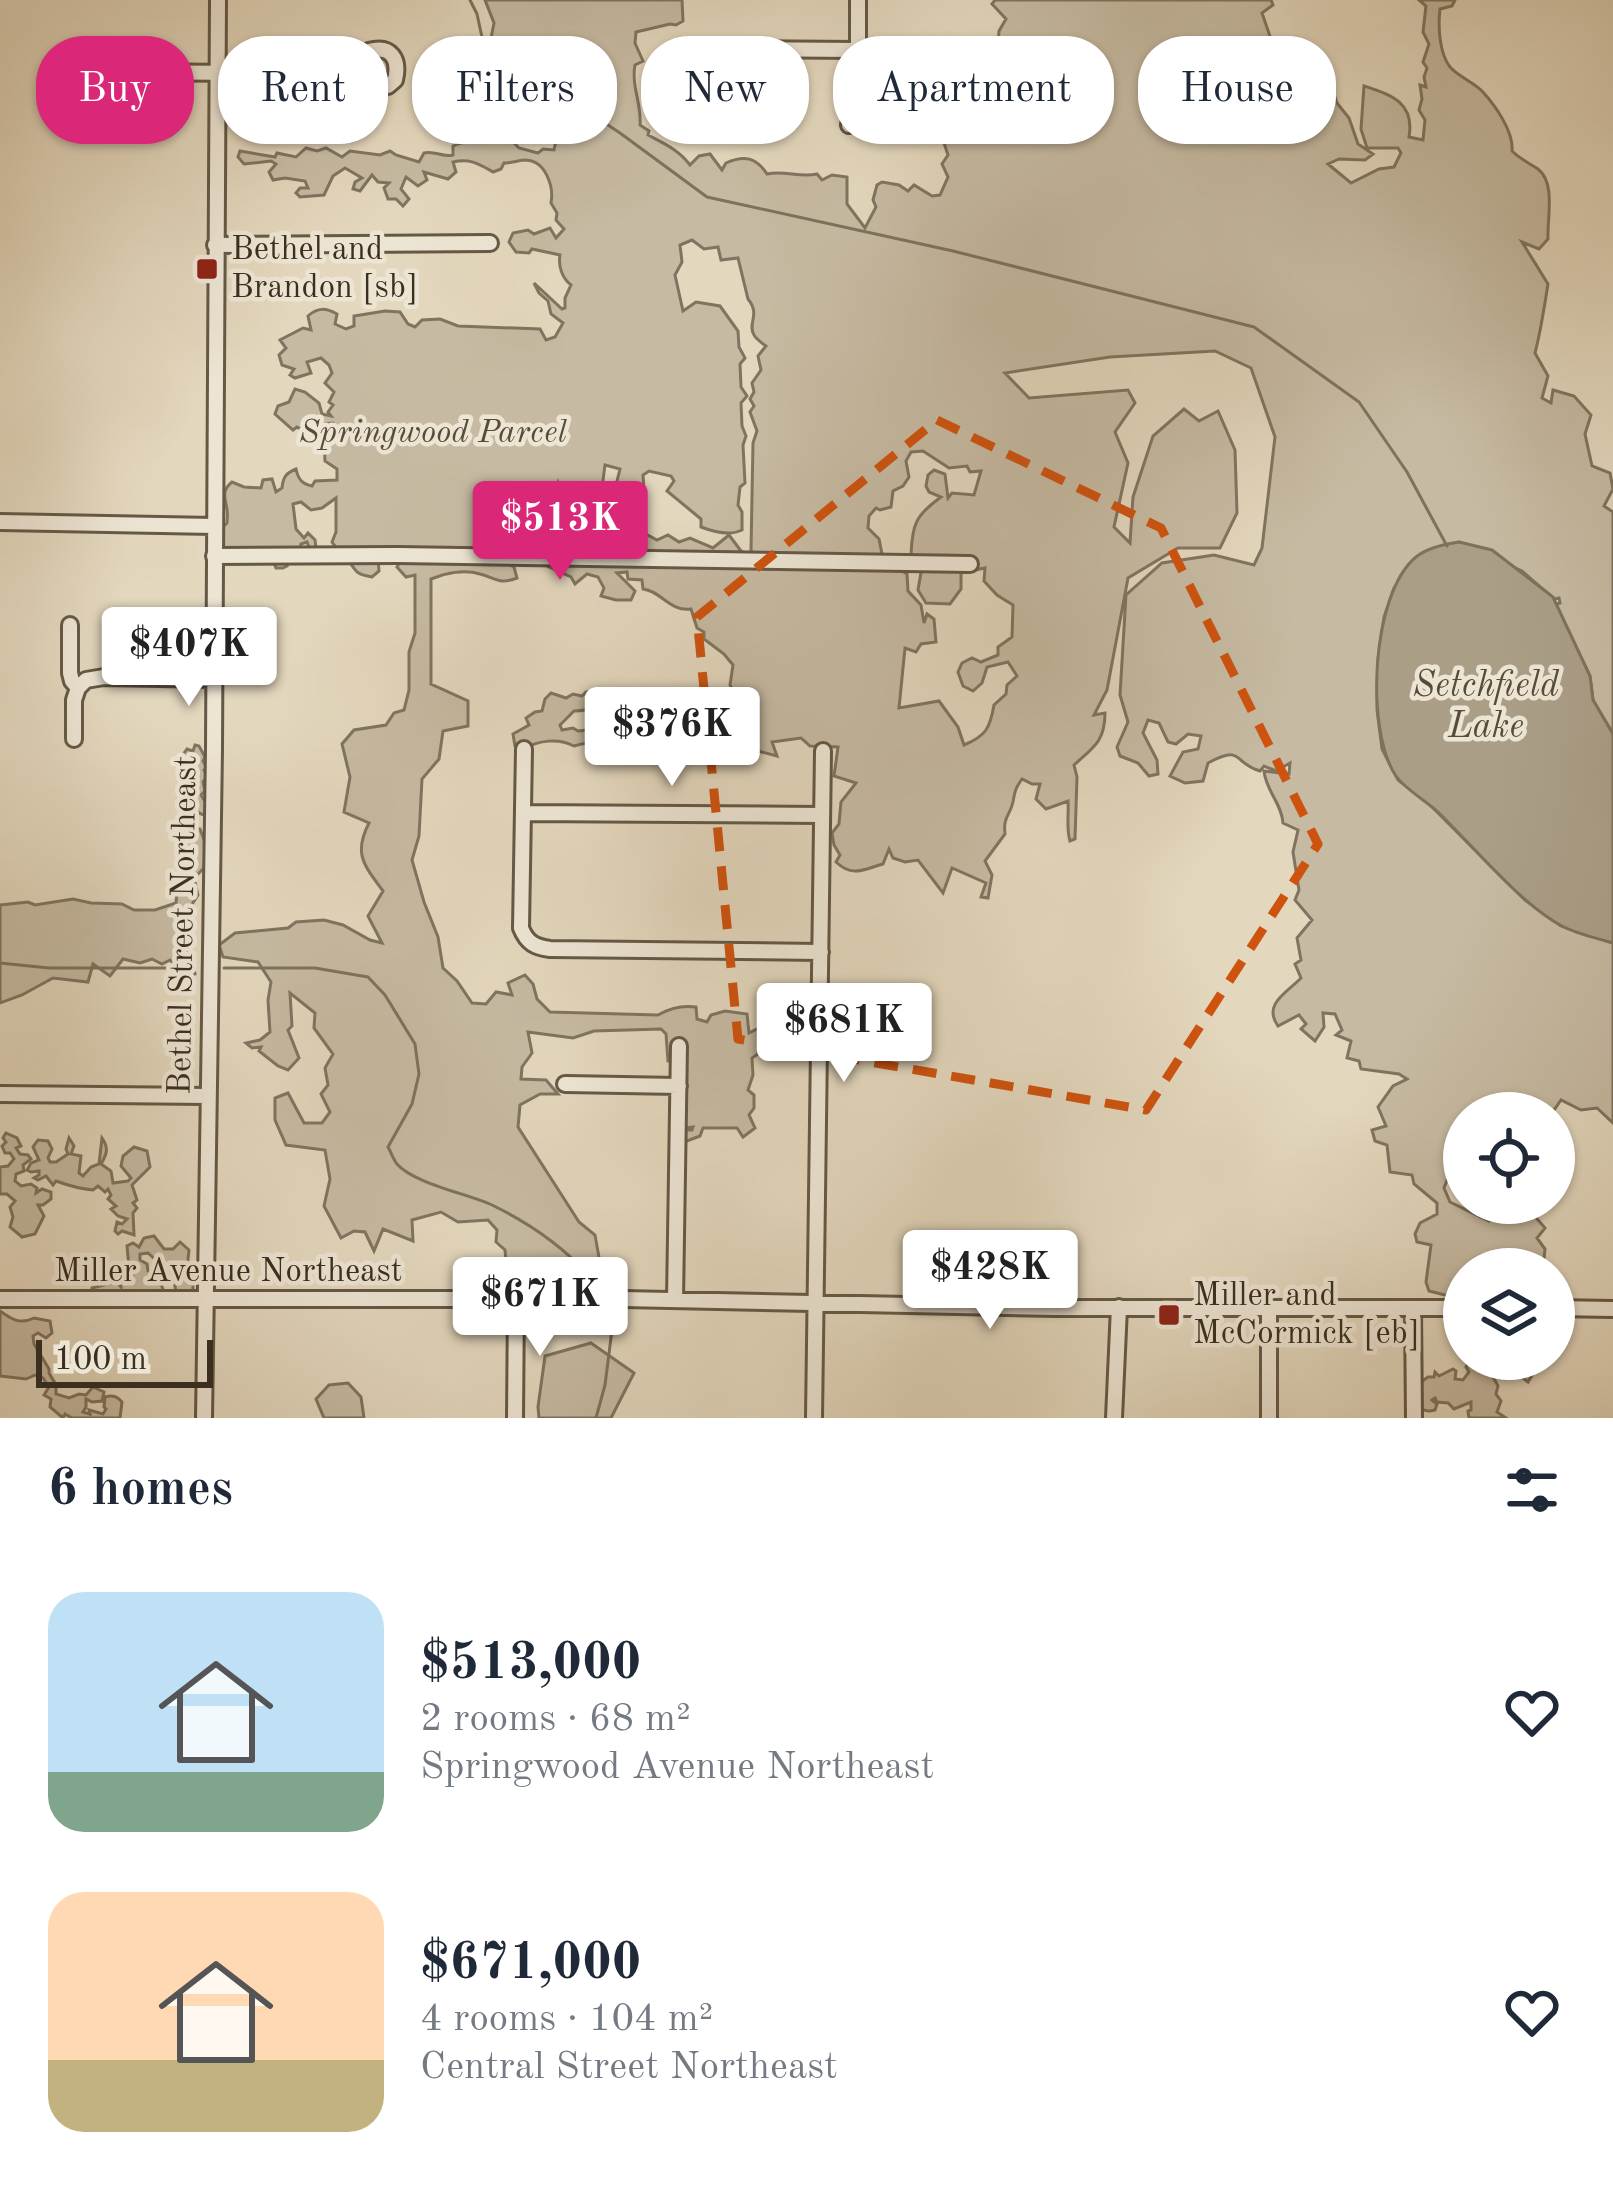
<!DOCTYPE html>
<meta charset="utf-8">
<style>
body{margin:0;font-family:"Old Standard TT",serif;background:#f6f6f7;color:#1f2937;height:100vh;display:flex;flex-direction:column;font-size:45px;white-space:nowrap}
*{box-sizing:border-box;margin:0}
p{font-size:39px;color:#747a83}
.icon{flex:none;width:66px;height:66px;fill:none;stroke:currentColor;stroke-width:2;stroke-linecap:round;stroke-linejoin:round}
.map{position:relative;height:1418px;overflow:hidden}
.side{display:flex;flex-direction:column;background:#fff;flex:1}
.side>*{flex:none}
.hud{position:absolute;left:36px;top:36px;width:1542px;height:108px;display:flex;gap:24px}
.controls{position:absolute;left:1443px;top:1092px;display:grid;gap:24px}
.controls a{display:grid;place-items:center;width:132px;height:132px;border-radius:50%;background:#fff;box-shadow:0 3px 9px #0004;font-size:60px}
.scale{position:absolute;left:36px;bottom:30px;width:177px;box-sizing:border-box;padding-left:12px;border:6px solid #3b2f1f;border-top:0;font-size:33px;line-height:42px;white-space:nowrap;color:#3b2f1f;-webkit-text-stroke:9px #ede5d4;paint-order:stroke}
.price{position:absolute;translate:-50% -102px;padding:0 27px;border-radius:12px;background:#fff;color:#222;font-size:39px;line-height:78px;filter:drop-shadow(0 3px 6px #0008)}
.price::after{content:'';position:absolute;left:50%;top:72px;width:36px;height:27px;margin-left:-18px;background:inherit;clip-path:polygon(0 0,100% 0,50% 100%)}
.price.selected{background:#db2777;color:#fff}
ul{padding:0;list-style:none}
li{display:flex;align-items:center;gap:36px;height:300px;padding:0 48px}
li span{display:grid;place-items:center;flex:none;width:336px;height:240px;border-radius:36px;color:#555}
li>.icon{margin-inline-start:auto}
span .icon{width:144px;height:144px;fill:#fffc;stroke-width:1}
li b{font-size:51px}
h2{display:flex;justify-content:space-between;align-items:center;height:144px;padding:0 48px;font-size:51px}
.chip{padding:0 42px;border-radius:48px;background:#fff;box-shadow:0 3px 9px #0004;font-size:42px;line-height:108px}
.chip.selected{background:#db2777;color:#fff}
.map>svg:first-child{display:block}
.green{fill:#c6baa2;stroke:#807460;stroke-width:3}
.water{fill:#aa9e87;stroke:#7e725d;stroke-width:3}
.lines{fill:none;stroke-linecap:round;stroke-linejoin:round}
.stream{stroke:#7e725d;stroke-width:3}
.minor-casing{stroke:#655946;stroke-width:20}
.minor{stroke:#ede5d4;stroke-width:14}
.marked{fill:none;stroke:#ce530f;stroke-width:9;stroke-dasharray:24 15;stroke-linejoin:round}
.poi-dot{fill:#8f2418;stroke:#ede5d4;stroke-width:4.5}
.labels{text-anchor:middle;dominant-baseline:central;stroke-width:9;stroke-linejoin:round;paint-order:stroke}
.poi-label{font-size:33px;fill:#3b2f1f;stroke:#ede5d4;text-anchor:start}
.park-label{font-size:33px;font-style:italic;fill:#574b39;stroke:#ede5d4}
.street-label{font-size:33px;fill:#3b2f1f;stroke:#ede5d4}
.water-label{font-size:36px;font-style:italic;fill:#574b39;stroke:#ede5d4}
</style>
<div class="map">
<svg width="1613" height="1418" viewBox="0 0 1613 1418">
<rect width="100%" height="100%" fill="#e3d7bd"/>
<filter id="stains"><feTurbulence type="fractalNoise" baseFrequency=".00167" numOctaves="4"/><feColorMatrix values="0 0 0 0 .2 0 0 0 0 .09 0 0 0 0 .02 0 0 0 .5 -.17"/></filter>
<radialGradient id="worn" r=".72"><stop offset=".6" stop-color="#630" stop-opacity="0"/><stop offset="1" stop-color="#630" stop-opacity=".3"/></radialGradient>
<path class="green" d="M485,0H682L683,21L676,25L670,24L636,32L635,43L643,61L635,65C631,86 642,105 640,125L649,131L648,135C665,144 679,150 690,165L699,156L710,154L722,170L726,163C744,155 756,157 767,174C784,170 800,178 817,174L822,180L832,175L847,177V204L865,228L876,207L873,200L877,185L882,182L899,185L908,191L914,185L932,196L940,195L948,177L942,164L948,155L943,140L948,129L943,124L941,106L951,84L936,77L938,63L951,59L961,66L975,64C979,50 985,47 998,42L999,31L1006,19L992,4L995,0H1271L1273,5L1262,13L1275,51L1298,58L1322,59L1337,103L1349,118L1358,144L1373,154L1365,160L1339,159L1328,164L1351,183L1379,169L1394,167L1401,153L1398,148H1367L1361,129L1364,86C1391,95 1415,102 1409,137L1423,140L1425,120L1419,110L1422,99L1420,85L1426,87L1424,77L1427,68L1423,62L1429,44L1423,32L1426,6L1419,0H1455L1452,6L1440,9C1438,26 1439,53 1450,67C1459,77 1472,81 1482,91C1495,105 1514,132 1512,151C1520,159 1529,163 1538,169C1556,183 1547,218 1548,239L1539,249L1522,242L1548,284C1544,308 1541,330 1535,353L1548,376L1542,398L1551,403L1553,390L1574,396L1591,415L1585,434L1592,466L1610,473L1613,489L1604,506L1613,512V734L1593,700L1590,676L1555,604L1560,603L1559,598L1554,599L1522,571L1459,542L1432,549L1394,588L1384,617L1378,659L1377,710L1382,749L1398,780L1427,802L1525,900L1561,926L1613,943V1123L1597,1108L1581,1110L1561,1100L1552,1113H1464V1151L1453,1165L1444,1188L1450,1202L1489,1221L1513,1211L1520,1203H1533L1532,1213L1545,1228L1537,1238L1545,1249L1543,1269H1464V1296L1453,1297L1429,1291L1426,1282L1431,1245L1417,1242L1415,1234L1420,1223L1437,1214V1203L1414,1184L1412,1175L1390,1172L1387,1145L1375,1141L1372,1130L1386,1126L1378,1107L1393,1086L1407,1079L1399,1074L1361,1069L1359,1061L1347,1058L1351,1041L1336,1035L1342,1030L1335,1014L1323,1013L1324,1027L1315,1041L1301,1029L1306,1024L1299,1015L1278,1026C1262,1004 1288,992 1301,978L1295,964L1301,960L1297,938L1312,920L1295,900L1299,890L1293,852L1298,830L1283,823C1282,804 1266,791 1264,771L1289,774L1290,763L1276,771L1264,766L1260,771C1232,763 1244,744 1208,763L1203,781L1185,783L1170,776L1183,752L1198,749L1201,736L1188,734L1176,744L1168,742L1159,723L1148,720L1143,733L1157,760L1158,774L1149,776L1138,763L1120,756L1117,747L1128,722L1120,695L1126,595L1162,563L1214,555L1254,565L1262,548L1275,437L1251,368L1215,351L1110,357L1005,373L1029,398L1128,390L1135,403L1115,432L1128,463L1114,527L1130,543L1133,497L1153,436L1184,409L1199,421L1218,411L1235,450L1237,513L1220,548H1178L1128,578L1107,690L1094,715L1105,713C1105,741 1094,747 1074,765L1077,777L1075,839L1070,841C1066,828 1069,815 1068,801L1046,809L1036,799L1040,784H1032L1022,779C1015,789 1015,791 1013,802C1010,816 1003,816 1005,834L985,861L992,875L988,898L981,897L986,883L952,868L943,893L918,860L905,862L893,858L889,849L883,864C864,869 853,878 836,862L840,855L834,845L832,833L839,824L841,802L856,783L834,776L838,747L810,746L801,738L772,742L777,756L735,745L712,747L708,745L692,755L686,748C664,755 644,738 624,747C608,741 590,741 574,746C559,738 538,740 524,749L515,746L513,734L529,725L526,718L535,712L542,711L545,699L551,693L566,698L573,694L582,696L586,692L600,691L612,697L616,705L607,710C589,706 590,711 574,711L560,725L562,730L573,728L578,731C597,728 612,730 629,732C640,733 648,730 660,732L656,727L658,715L665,713C674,724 686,726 697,735L717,726L727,734L732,706L737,697L730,685L733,665L724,654L704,639V632L697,628L691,609C670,612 661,591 643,589L642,580L628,579L627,572L617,573L635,591L631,600H616L601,596L604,588L598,577L587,574L575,584L571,577L549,567L553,562L627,565L612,548C601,557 592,554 579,551L570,556L559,546L571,537L569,530L581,524L588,503L593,543L608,542L619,527L631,526L657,540L668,535L679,542L690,538L713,548L729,535L741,551L759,559L897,568L907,574L908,591L921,605L924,623L927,614L934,619L936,642L921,644L916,652L905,648L899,708L939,701L958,727L964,745C986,736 990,728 994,705L1006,694L1007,685L1017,676L1008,662L987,667L982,683L973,691L963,686L958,672L962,663L972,658L981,662L998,655V647L1012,637L1013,605L997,595L984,581L985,568L961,573V589L950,604L926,603L918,590L923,561L911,555C912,524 916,515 941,497L929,492L926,486L928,475L934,470L945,474L948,498L952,493L974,495L981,471L970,472L967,466L949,468L923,451L911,452L906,461L909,477L903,486L893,491L891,507L880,510L876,508L869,516L868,528L879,539L883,559L755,555L751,551L753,443L757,431L750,412L754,406L750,399L754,392L752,383L761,370L758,356L766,346C762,343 757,340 754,335C747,323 761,315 748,299L738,258L721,260L718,247L704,249L692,240L680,245L682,262L675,275L683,311L696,302L720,306L738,331L739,347L745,358L740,364L741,387L747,396L741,403L742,426L746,436L743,445L745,483L740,487L738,505L742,512V530C730,536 714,532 701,527V519L667,491L674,481L671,476L649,471L643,475L644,490L632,499L629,518H621L611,486L616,485L620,469L605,465L601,496L591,503L584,498H563L558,483L553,502L546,507L552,512L549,523L555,540L550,551L509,564L514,567L517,578C499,585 496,578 480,574C465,569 445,573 431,579V684L468,701V726L443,731L439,759L422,779L419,836L412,860L424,902L438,937L443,968L457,981L472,1003L486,1004L496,992L512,995L508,983L525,975L533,984L537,999L550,1012L658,1015C670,1008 682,1005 696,1007L697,1019L707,1022L711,1015L725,1011L747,1014L749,1033L761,1027V1052L752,1058L753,1075L748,1090L754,1095V1108L749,1115L755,1128L743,1137L737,1128H703L700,1136L687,1141L682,1135L685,1130H692L693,1127L685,1128L686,1063L680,1060L668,1061L666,1034L661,1029L594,1031L573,1038L528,1032L532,1053L522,1067L521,1079L546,1080L558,1094H540L520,1105L518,1127L579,1222L595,1235L602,1274L513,1276L506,1261L505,1250L496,1242L497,1230L488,1220L458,1222L441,1212L412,1220L413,1241L383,1229L374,1251L365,1232L354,1231L341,1238L324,1206L330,1179L325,1150L286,1145L275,1120V1098L288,1093L304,1123H322L330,1112L321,1094L328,1085L325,1068L333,1054L314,1028L315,1013L290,993L292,1026L288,1030L299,1058L288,1070L278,1066L259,1051L261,1047L252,1048L246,1043L260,1040L270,1032L268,1000L271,982L258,962L223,957L219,945L235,933L288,928L296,922L324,920L343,925L370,940L382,943L368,916L383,891C364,865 353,854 369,823L344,812L350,777L342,744L354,730L386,725L394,713L404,710L409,690V652L415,633V575L406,577L397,567L401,560L378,558L379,571L372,577C355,574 357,572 348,560C343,553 337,550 332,542L336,532V498L322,508L311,510L301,502L293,504L296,529L304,538L308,533L315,540L316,548L310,550L307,542L301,544L300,549L284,561L287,566L283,568H276L274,563L281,559L235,553L223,548L219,530L227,523C227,519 228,515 227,510C226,498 220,492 232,482L244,487L261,488L263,480L272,479L276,492L282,488C283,477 286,473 296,469C298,479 302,484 312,486L315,481L337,480V469L325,461C324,448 326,441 337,434L333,423L322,424L315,420L312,422L314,429L305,432L297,427L293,430L275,414L278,406L289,402L295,389L305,392L319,403L322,414L331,416L328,412L333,405L329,402L334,392L325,383L332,373L329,365L321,358L307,362L311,373L295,378L290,375L294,369L282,365L279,355L286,348L280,340L303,328L311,330L308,316C318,307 326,308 337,314L335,324L346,329L354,326V316L385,311L400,312L408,324L415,327L422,320L440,319L458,326L540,329L546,340L555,337L563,323L551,314L548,301L539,293L534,283L562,309L565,308V298L571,285C562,278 558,266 560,255L532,249L529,253L516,252L509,242L513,233L528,230L534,234L550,228L556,238L564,229L556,220L557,213L551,203C554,187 546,161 526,160C519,160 512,163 504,163L501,169L493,172C479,164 470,158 453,162L456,172L448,179L424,172L427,180L418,186L406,177L401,189L409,199L403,206L396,199H388L384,188L389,183L378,182L372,175L360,191L353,189L355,182L362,178L345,168L333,176L324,195L300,197L296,193L300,188H308L305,181L285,178L273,180L269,172L276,164L271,161L244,164L238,157L240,151L275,157L277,153L296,157L306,148L317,151L326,148L342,157L350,151L380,155L390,151L396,155L419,162L424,153C435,150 443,158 453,155V146C471,138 492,140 511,140L519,148L538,153L543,149L554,150L557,136L550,129L549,118L541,115L540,99L526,98L511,69L497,56L490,43L494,23Z
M195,745L199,746L205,757L203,761L207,768L204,770L207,777L203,782L205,791L201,795L206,803L207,813L204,815L199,813L195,816L191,812L186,815L180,810L184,791L180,783L186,774L182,756L187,749L193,751Z
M178,823L200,829L206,845L207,865L194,878L198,895L191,906L193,928L186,944L195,974L186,978L170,960L162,964L152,959L140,963L123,959L110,976L93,964L88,982L53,978L22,995L0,1003V905L28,902L35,905L73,899L91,903L122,904L134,910H155L176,903L179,873L187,859L181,855V842L172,834Z
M6,1133L17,1138L21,1146L16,1148L20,1154L28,1155L31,1159L23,1165L24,1171L16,1174L15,1181L21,1186L31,1184L37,1188L36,1193L42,1189L51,1192V1199L43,1205H38L44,1216L35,1234L22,1237L10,1227L13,1217L10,1207L15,1201L7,1194H0V1167L8,1166L14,1159L10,1153H5L2,1146L6,1142L3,1138Z
M69,1138L74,1146L71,1154L81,1156L79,1173L83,1176L91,1167L99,1164L102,1138C109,1148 107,1154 101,1164L111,1171L113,1183L128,1181L131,1178L121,1166L123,1156L134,1147L147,1151L150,1167L132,1185L137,1200L133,1203L137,1208L133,1213L134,1235L122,1231L118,1234L115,1231L117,1222L122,1224L127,1219L118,1216L111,1209L116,1206L108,1199L111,1195L108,1189L105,1192L98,1186L93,1190C81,1189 67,1185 56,1181L53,1185L46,1176L38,1180L34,1178L39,1175V1171L31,1172L27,1170L31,1163L39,1160L33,1147L38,1140L48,1141L52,1149L48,1158L50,1162H56L68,1154L66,1149Z
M154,1236L164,1249H173L180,1242L189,1250L186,1278L193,1282V1294L176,1293L174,1279L179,1275L171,1272V1264L157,1269L158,1262L148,1253L140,1254V1260L147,1264L148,1271L154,1274V1283L161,1284L164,1292L154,1301L146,1296L132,1306L108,1300L104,1292L97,1295L91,1293L92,1288L116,1282L121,1287V1282L127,1278L132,1279L134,1270L129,1267L127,1246L133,1243L139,1247L144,1238Z
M0,1311C11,1319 20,1325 34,1318L50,1321L52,1333L46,1338L38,1333L33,1336L34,1344L49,1369V1373L56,1385V1394L69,1398L79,1394L86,1395L93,1387L104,1392L102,1401L92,1402L86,1399V1407L83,1412L90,1414L89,1410L103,1414L106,1409L104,1407L105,1397C113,1395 117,1396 122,1402L120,1418H72L65,1414L63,1418L50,1407L51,1399L44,1395L49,1387L43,1378L35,1375L26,1379L0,1376Z
M591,1343L634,1373L611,1418H539L538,1407L545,1356Z
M1470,1359H1529L1537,1362V1367L1528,1382L1516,1373L1510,1362L1502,1364L1501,1373L1492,1375L1498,1386L1496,1394L1501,1401L1497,1412L1506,1418H1469L1468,1411L1471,1410V1402L1454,1409L1448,1403L1437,1402L1435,1398L1432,1400L1437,1404L1435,1410C1424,1413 1421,1409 1416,1400L1421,1382L1428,1377H1434L1435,1372L1439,1376L1453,1369L1456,1371L1455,1379L1463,1380L1469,1372L1466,1367Z
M348,1383L361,1397L364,1418H324L316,1399L329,1385Z"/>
<path class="water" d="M1459,542L1492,550L1553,597L1590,676L1593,700L1613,734V943C1596,938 1576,934 1560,925C1519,902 1473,846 1438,812C1425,800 1406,790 1396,776C1365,731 1371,594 1416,557C1427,548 1445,544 1459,542Z"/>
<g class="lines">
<path class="stream" d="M470,0L477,14L489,70L537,78L620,133L707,197L953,251L1254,327L1359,402L1407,472L1447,546
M0,963L49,968H195
M224,968H315L368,977L385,995L415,1044L419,1074L412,1104L388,1147C391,1152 393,1159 397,1164C413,1183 468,1194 492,1205C529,1223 564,1247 591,1278
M596,1418L605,1385L615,1306"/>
<g class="minor-casing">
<path id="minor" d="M97,72L261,73C278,76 293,83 309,86C334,91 363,87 388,86L395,80C400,59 391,45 369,51L347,87
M702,82C711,62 711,54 733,49L858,50
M849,125L858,92V0
M215,245L490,243
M0,522L214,526
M214,556L398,555L970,564
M70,625V673L72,681L78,688L74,700V739
M78,688L86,680L104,677L214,679
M524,749L521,928C527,943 535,947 550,949L821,952
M523,813L821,815
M565,1084L679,1086
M0,1094L208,1096
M0,1299H623L1055,1308H1464
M675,1300L679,1046
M1413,1308L1414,1418
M1554,1308L1613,1309
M204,1418L214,750L218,0
M515,1418L516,1299
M814,1418L823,751
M1114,1418L1119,1307
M1269,1418V1307"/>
</g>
<use href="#minor" class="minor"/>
</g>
<path class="marked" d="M937,420L1161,528L1318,844L1146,1110L738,1039L697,617Z"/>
<g class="poi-dot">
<rect x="195" y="257" width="24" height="24" rx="6"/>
<rect x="1157" y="1303" width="24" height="24" rx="6"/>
</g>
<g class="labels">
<g class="poi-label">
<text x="231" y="250">Bethel and<tspan x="231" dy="38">Brandon [sb]</tspan></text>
<text x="1193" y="1296">Miller and<tspan x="1193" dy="38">McCormick [eb]</tspan></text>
</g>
<g class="park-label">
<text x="433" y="433">Springwood Parcel</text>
</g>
<g class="street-label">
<text transform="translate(184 925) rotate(-89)">Bethel Street Northeast</text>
<text x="228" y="1272">Miller Avenue Northeast</text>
</g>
<g class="water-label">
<text x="1486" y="687">Setchfield<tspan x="1486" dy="41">Lake</tspan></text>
</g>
</g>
<rect width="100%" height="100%" filter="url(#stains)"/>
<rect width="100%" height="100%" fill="url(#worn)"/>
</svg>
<div class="controls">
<a><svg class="icon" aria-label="locate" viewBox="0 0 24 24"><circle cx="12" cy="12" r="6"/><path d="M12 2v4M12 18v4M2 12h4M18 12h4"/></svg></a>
<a><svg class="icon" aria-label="layers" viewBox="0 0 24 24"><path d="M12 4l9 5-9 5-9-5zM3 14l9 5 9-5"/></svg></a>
</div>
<div class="scale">100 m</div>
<b class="price selected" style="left:560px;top:583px">$513K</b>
<b class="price" style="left:189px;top:709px">$407K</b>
<b class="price" style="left:672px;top:789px">$376K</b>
<b class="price" style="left:844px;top:1085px">$681K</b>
<b class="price" style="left:990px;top:1332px">$428K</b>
<b class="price" style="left:540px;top:1359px">$671K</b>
<div class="hud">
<a class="chip selected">Buy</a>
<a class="chip">Rent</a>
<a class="chip">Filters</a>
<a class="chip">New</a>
<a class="chip">Apartment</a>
<a class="chip">House</a>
</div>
</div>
<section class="side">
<h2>6 homes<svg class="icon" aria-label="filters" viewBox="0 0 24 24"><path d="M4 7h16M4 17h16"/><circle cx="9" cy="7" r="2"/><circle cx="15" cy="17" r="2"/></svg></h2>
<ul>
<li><span style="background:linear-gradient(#bfe0f5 75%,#7fa58c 0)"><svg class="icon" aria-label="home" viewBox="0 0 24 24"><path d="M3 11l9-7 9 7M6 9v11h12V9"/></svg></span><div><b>$513,000</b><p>2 rooms · 68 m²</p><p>Springwood Avenue Northeast</p></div><svg class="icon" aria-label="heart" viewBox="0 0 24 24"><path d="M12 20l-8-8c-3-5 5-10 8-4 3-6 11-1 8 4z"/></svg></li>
<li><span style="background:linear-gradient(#ffd9b3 70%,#c2b280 0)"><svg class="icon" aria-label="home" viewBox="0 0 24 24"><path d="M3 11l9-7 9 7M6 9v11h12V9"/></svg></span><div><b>$671,000</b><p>4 rooms · 104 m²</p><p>Central Street Northeast</p></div><svg class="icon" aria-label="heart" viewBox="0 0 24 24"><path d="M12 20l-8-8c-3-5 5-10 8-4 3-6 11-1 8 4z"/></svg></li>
</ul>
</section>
